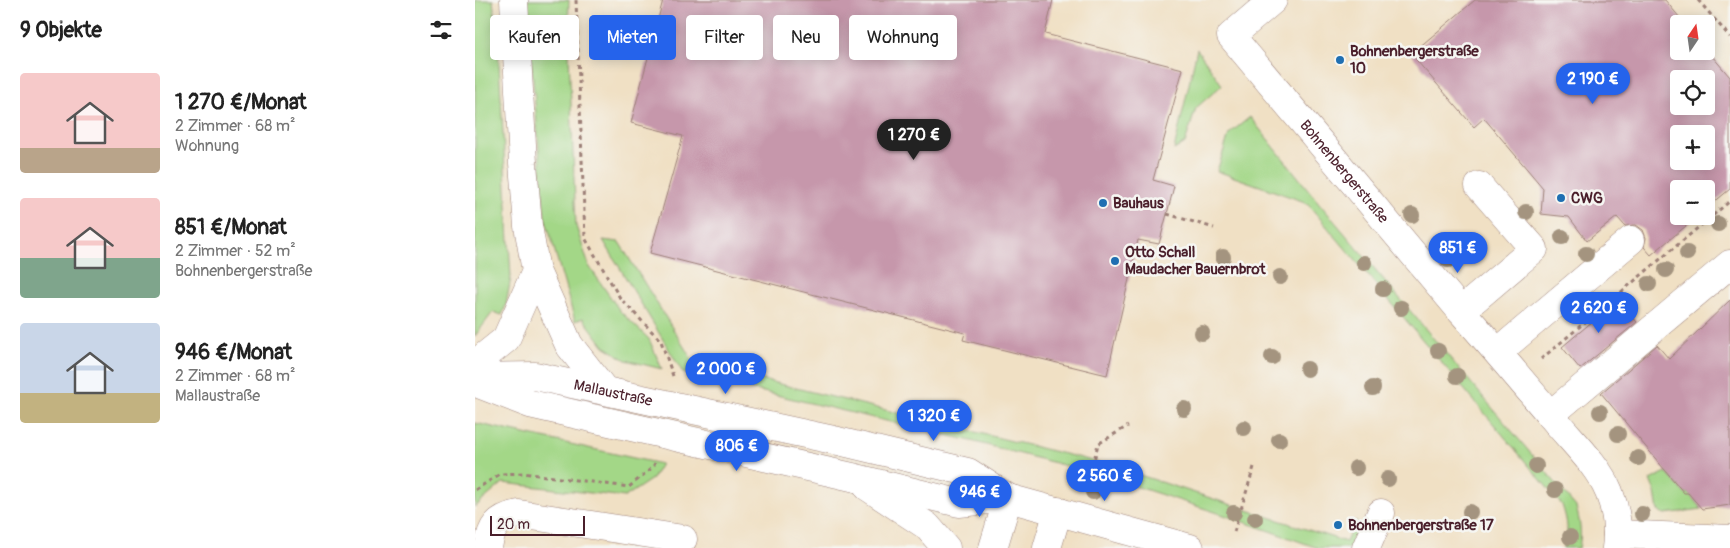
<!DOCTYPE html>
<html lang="de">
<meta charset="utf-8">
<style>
body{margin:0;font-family:Pangolin,sans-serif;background:#f2f2f2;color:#222;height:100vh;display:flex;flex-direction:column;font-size:19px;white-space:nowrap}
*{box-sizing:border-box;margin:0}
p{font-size:16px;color:#767676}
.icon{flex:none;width:28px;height:28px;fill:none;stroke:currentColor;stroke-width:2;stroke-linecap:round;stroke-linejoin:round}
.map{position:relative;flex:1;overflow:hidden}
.sheet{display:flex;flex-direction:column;background:#fff;width:475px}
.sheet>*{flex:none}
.hud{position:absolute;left:15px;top:15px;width:475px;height:45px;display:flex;gap:10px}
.needle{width:32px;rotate:13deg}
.fabs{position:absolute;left:1195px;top:15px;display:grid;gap:10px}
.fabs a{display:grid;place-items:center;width:45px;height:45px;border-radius:5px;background:#fff;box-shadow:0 2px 12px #0003;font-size:25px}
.scale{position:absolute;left:15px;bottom:12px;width:95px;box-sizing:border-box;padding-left:5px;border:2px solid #4a1f2b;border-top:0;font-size:14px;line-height:18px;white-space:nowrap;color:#4a1f2b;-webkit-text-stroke:4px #f6f6f2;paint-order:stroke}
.price{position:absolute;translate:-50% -42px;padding:0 11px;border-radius:18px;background:#2563eb;color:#fff;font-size:16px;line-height:32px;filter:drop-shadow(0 1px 2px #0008)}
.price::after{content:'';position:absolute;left:50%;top:30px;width:15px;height:11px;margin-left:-8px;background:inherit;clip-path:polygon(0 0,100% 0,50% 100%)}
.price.current{background:#222;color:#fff}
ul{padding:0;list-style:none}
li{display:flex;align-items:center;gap:15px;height:125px;padding:0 20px}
li span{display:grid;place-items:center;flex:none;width:140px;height:100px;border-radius:5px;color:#555}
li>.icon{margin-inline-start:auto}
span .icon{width:60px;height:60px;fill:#fffc;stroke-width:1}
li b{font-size:21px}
h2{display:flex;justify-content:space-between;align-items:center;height:60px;padding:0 20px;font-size:21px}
.pill{padding:0 18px;border-radius:5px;background:#fff;box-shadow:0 2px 12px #0003;font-size:18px;line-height:45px}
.pill.current{background:#2563eb;color:#fff}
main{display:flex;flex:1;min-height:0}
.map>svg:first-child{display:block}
.green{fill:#a3d787;stroke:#767b59}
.building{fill:#c697ab;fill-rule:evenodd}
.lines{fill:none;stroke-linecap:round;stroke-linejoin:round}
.minor-casing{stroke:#9d8078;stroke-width:29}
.highway-casing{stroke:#9d8078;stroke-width:29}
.path{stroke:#9d8078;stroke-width:3;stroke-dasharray:4 4;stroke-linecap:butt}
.minor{stroke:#fff;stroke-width:28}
.highway{stroke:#fff;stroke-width:28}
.tree{fill:#a4947f}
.poi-dot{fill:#1f6fb2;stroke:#f6f6f2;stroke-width:2}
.labels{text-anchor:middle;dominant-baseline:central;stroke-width:5;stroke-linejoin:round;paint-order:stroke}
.poi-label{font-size:15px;font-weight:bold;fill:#4a1f2b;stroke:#f6f6f2;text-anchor:start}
.street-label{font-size:15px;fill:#4a1f2b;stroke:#f6f6f2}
</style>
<main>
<section class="sheet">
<h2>9 Objekte<svg class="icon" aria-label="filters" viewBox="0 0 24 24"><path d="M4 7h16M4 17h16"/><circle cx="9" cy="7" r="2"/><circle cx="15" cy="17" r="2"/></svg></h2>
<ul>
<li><span style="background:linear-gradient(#f6c9c9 75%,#b9a48a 0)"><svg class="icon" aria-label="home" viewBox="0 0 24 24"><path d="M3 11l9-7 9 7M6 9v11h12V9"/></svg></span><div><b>1 270 €/Monat</b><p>2 Zimmer · 68 m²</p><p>Wohnung</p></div></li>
<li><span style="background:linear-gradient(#f6c9c9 60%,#7fa58c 0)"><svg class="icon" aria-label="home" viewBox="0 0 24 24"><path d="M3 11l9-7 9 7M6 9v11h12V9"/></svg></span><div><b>851 €/Monat</b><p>2 Zimmer · 52 m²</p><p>Bohnenbergerstraße</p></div></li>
<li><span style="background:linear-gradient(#c9d6e8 70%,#c2b280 0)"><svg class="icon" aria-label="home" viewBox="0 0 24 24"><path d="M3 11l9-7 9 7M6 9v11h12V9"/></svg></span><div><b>946 €/Monat</b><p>2 Zimmer · 68 m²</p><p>Mallaustraße</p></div></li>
</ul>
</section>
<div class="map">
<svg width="1255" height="548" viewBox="0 0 1255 548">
<rect width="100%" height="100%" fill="#f6f6f2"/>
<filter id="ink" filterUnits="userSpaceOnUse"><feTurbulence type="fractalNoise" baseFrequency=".02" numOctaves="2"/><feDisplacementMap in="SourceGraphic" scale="10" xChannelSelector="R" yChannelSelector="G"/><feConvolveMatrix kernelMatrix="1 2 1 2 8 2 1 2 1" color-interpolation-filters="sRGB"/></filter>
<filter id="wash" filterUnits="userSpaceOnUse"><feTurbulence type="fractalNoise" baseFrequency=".0096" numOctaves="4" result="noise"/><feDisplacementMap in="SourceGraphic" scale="20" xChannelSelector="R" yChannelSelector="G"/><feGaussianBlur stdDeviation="1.12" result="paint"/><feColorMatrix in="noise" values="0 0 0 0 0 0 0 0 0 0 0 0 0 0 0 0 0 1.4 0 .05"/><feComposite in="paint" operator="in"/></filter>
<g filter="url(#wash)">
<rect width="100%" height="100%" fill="#f0e0c4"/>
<path class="green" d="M0,0H18L23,45L36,277L31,305L27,315L18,312L0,336Z
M51,0H94L93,30L101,226L114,266L145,311L174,339L187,369L151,360L129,346L108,318L100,321L70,217Z
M722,49L747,85L721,108L710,143L699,150Z
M775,117L844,203L1101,507C1105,522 1107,533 1104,548H1088C1095,533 1092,520 1087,505L837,209L830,202L742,171L754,134Z
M128,240L144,242L219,363L606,458L643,468L871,542L880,521L884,524L875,548H843L743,513L626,475L496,441L208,373Z
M0,423L186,464L177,479L150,497L28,483L0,507Z
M1191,472L1209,493H1213L1227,509L1190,514L1183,511L1180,492L1175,480Z"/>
<g id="blocks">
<path class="building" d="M188,0H578L570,34L708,69L678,180L699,186L692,214L684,244L663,240L632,375L488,340L490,333L175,253L208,136L156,123Z
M1000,0H1190L1210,24H1204V51H1231V49L1255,77V189L1231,209V189H1204V216H1223L1176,255L1169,247L1171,238L1168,230L1161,225L1150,226L1142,217L1112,241L1094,217L1066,214L1068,188L1009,118L999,127L936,54ZM1204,79H1231V106H1204ZM1204,134H1231V161H1204Z
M1143,300L1162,322L1105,369L1087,347Z
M1255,300V505L1227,509L1213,493H1209L1126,393L1182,345L1194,359Z"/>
</g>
</g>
<g filter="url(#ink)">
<use href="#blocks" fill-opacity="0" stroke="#9d8078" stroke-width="1"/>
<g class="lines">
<g class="minor-casing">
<g id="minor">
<path id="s1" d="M798,0L756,36L986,311C1019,348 1051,386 1083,424C1101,445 1123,466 1134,492C1141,510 1144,528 1141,548"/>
<path d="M986,311L1059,249L1004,186"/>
<path d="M1023,352L1156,240"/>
<path id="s2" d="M0,377L60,376L363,441L493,472L533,498L715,548"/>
<path d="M1,383L55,404L377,477L484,503L533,498"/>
<path d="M1075,415L1255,264"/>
<path d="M393,487L452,526L471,548"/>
<path d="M1142,534L1255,539"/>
<path d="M13,548C16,527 22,518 44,514L208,539"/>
<path d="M518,548L533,498"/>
<path d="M572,548L583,511"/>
<path d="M891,548L906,513"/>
</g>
</g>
<g class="highway-casing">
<path id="highway" d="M39,0L48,163L53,226L61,271L94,345L130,391
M0,364L31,339L61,271"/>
</g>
<path class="path" d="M101,0L110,238L145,298L186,341L198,376
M1223,0L1255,37
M692,214L739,228
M1066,359L1255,201
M612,489L623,444L653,426
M0,490L25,474L48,473L154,487L178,467L180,463
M759,532L779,467"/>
<use href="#minor" class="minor"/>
<use href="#highway" class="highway"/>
</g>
<g class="tree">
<circle cx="1051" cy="212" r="8"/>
<circle cx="937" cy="215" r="8"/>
<circle cx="1243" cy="224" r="8"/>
<circle cx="1087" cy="237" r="8"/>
<circle cx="1212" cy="253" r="8"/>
<circle cx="1111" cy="254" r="8"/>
<circle cx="748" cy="257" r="8"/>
<circle cx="973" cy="260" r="8"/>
<circle cx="889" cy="263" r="8"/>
<circle cx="1191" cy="270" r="8"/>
<circle cx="805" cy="277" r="8"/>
<circle cx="1174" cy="284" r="8"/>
<circle cx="908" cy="289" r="8"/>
<circle cx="926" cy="308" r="8"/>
<circle cx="727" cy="333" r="8"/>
<circle cx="963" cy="351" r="8"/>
<circle cx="797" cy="357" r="8"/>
<circle cx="832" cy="369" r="8"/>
<circle cx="982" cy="376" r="8"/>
<circle cx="898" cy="388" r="8"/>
<circle cx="709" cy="409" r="8"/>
<circle cx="1125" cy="412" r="8"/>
<circle cx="769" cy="428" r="8"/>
<circle cx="1143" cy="434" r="8"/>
<circle cx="804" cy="440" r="8"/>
<circle cx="1163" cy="458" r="8"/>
<circle cx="1061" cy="466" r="8"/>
<circle cx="881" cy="468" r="8"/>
<circle cx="913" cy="479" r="8"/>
<circle cx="1080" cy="490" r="8"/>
<circle cx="618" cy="492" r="8"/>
<circle cx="995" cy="512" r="8"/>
<circle cx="759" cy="513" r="8"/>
<circle cx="1167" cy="514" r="8"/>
<circle cx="780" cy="519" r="8"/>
<circle cx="1095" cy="537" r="8"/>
</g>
</g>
<g class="poi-dot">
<circle cx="865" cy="60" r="5"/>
<circle cx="1086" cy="198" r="5"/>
<circle cx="628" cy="203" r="5"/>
<circle cx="640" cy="261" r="5"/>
<circle cx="863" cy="525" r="5"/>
</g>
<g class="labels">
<g class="poi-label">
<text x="875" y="51">Bohnenbergerstraße<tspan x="875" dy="17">10</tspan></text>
<text x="1096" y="198">CWG</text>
<text x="638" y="203">Bauhaus</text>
<text x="650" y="252">Otto Schall<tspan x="650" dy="17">Maudacher Bauernbrot</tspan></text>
<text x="873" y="525">Bohnenbergerstraße 17</text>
</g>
<g class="street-label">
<text stroke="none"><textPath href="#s1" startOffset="232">Bohnenbergerstraße</textPath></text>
<text stroke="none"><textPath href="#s2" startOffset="140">Mallaustraße</textPath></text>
</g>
</g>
</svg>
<div class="fabs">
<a><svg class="needle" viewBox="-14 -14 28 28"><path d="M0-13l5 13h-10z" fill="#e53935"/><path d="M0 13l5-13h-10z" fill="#767676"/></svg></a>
<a><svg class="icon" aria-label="locate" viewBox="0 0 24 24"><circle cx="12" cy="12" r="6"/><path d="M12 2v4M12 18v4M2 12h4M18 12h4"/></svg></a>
<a>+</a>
<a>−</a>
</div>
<div class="scale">20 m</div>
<b class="price" style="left:1118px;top:105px">2 190 €</b>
<b class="price current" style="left:439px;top:161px">1 270 €</b>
<b class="price" style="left:983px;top:274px">851 €</b>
<b class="price" style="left:1124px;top:334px">2 620 €</b>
<b class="price" style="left:251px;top:395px">2 000 €</b>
<b class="price" style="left:459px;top:442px">1 320 €</b>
<b class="price" style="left:262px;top:472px">806 €</b>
<b class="price" style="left:630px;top:502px">2 560 €</b>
<b class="price" style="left:505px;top:518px">946 €</b>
<div class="hud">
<a class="pill">Kaufen</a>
<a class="pill current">Mieten</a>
<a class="pill">Filter</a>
<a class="pill">Neu</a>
<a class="pill">Wohnung</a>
</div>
</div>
</main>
